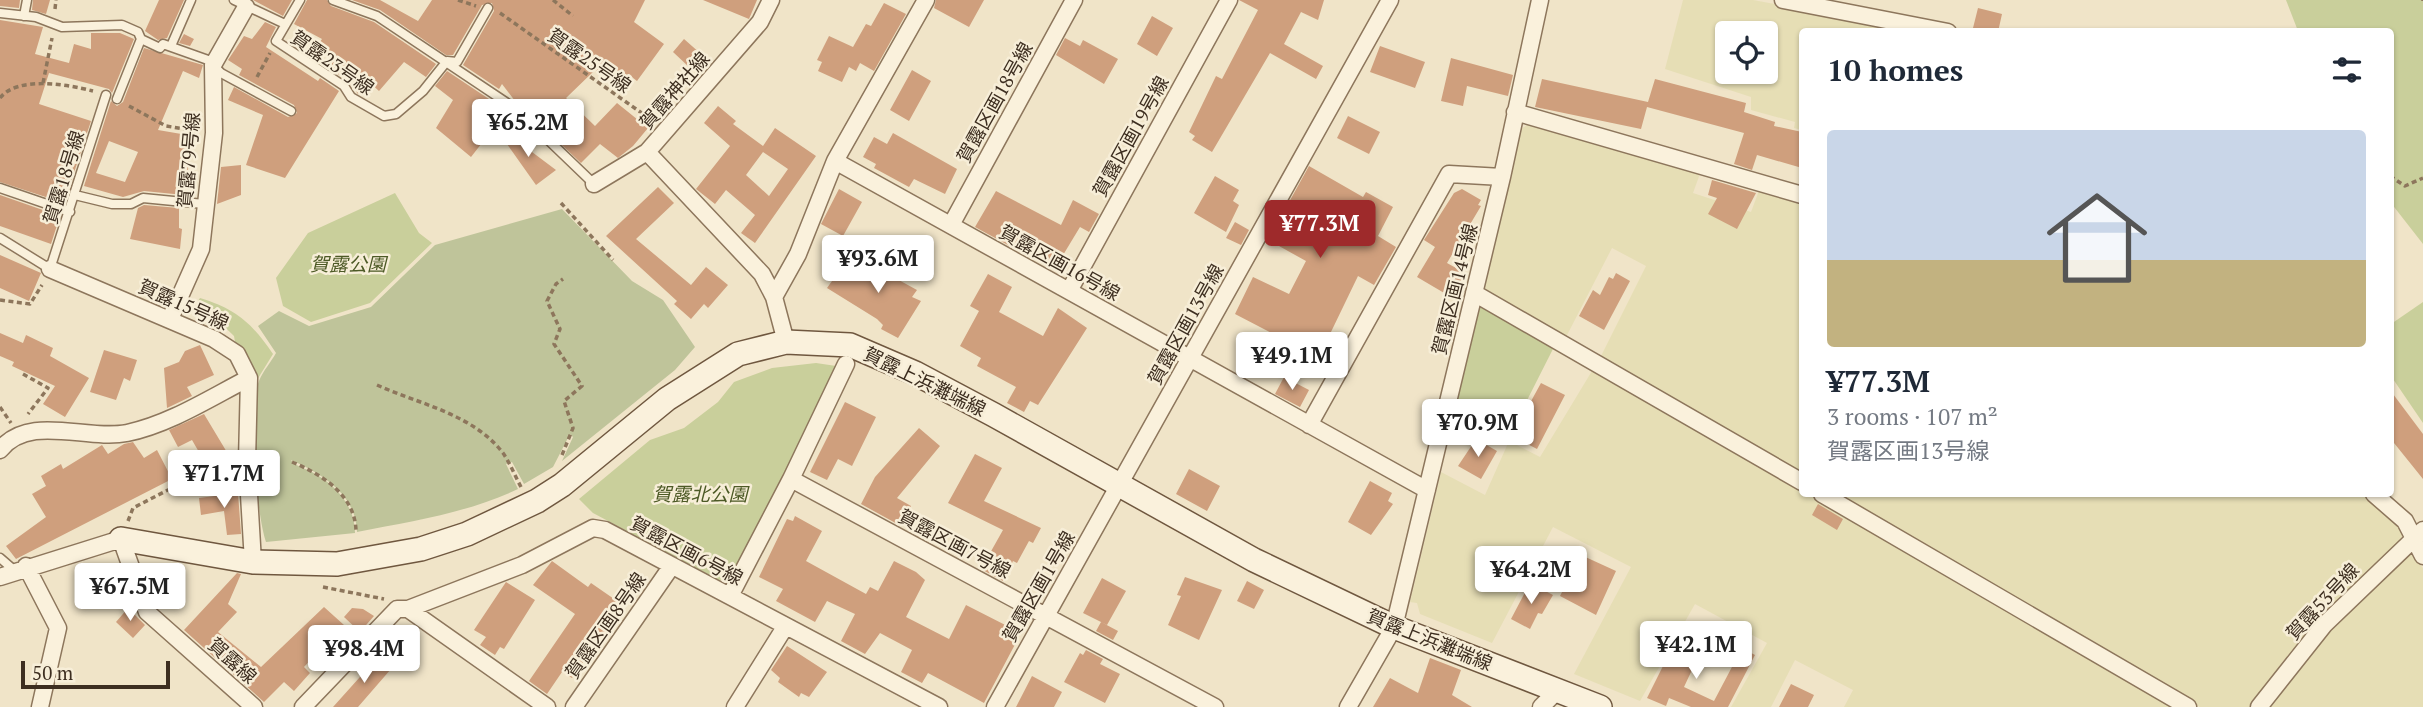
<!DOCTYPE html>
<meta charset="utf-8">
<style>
body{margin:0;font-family:"PT Serif","Noto Sans JP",serif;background:#f6f6f7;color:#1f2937;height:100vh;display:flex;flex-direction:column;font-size:26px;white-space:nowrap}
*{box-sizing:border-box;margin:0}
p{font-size:23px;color:#747a83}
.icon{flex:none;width:38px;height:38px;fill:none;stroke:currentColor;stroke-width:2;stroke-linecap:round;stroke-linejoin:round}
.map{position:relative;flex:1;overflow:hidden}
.details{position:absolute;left:1799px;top:28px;width:595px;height:469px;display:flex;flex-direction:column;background:#fff;border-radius:7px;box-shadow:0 2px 5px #0004}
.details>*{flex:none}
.controls{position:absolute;left:1715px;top:21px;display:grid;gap:14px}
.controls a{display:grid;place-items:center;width:63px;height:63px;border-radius:7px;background:#fff;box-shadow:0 2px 5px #0004;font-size:35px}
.scale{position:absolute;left:21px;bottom:18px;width:149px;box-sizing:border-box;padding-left:7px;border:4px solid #3d2e20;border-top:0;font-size:19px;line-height:24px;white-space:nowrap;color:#3d2e20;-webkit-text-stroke:5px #f7eed8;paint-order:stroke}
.price{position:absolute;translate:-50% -60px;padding:0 16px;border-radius:7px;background:#fff;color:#222;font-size:23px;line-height:46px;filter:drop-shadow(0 2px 4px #0008)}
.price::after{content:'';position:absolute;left:50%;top:42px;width:21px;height:16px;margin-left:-10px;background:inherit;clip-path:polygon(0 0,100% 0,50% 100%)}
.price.selected{background:#9e2a2b;color:#fff}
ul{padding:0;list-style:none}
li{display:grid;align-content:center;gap:14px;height:371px;padding:0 28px}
li span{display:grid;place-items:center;height:217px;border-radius:7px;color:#555}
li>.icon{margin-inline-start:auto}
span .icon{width:126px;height:126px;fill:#fffc;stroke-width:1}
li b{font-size:30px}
h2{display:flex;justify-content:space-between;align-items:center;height:84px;padding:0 28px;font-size:30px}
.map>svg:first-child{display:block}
.farmland{fill:#e6deb5;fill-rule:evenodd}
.green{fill:#c9cf9b}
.cemetery{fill:#bfc49a}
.building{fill:#cf9f7d;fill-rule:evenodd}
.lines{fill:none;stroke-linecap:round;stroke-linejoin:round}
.lane-casing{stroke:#8d765c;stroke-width:11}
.street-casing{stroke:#8d765c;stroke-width:19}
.secondary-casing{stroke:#6f573f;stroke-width:26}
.path{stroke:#8d765c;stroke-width:3.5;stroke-dasharray:5 3.5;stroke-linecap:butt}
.lane{stroke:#faf1dc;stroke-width:8}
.street{stroke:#faf1dc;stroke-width:16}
.secondary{stroke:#faf1dc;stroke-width:23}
.labels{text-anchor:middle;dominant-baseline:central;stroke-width:5;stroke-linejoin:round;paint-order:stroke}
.street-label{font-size:19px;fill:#3d2e20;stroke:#f7eed8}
.park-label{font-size:19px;font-style:italic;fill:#4d5a26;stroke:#f7eed8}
</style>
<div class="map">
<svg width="2423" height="707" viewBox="0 0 2423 707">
<rect width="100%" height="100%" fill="#f0e4c8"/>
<path class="farmland" d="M1683,0H1753L1919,31L1802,32V130L1794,128L1795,122L1751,110V97L1665,69ZM1727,33H1766V72H1727Z
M1530,123L1701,171L1693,193L1751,212L1760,188L1802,199V477L1599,360L1646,266L1612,248L1565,339L1483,290L1521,129Z
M1595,366L1802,487V494H1814L2183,707H1844L1853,690L1795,660L1771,707H1731L1767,643L1695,604L1640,701L1574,674L1631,567L1553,527L1492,643L1420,614L1417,603L1410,602L1441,472L1485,495L1509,441L1540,457Z
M1832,494H2368L2397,520L2404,532L2400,541L2316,624L2283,661L2251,707H2200Z
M2410,553L2423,568V707H2266L2318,638Z"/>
<path class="green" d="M2286,0H2423V244L2391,203L2390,32L2298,31Z
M395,193L419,233L432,243L370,303L311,322L283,306L276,278L308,233Z
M200,298C236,309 252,323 273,354L257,380L248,355L235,342L234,336L198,301Z
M2423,302V423L2391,376V324Z
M1486,306L1556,343L1507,440L1451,424L1479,308Z
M816,363L843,367L731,577L719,580L593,513L579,499L650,440L684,428L718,402L734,382L772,368Z"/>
<path class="cemetery" d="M562,209L632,281L663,300L695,347L675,370L562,461L573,437L570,434L553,467L524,484L512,462L506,464L518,489C467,513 413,521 357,532C356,494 322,474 291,460C294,465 301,467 308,470C333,482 355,504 355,533L266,542C256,513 248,408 259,381C263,371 271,362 276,353L258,326L279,311L309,326L371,307L435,245Z"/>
<path class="building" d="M0,0H20L19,8L0,6Z
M33,0H50L46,14L32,10Z
M159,0H184L167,38L158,40L145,31Z
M253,0H292L283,16Z
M307,0H327L331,6L374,22L436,64L426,77L404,62L379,91L368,81L358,94L348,81L328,67L335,57L318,45L322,39L294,24Z
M352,0H380L418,21L432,0H645L634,22L664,44L637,81L628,74L617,87L595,70L566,98L595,126L617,103L648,128L633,146L618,158L600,144L581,163L515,101L502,84L499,89L463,65L494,11L492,3L482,5L453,55H446L380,10Z
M703,0H757L749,19Z
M936,0H984L969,27L934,8Z
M1239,0H1324L1318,20L1301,12L1284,44L1323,66L1316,79L1270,53L1212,152L1192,140L1195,136L1189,132L1216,76L1222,79L1258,10Z
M884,3L906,14L874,71L860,63L856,71L849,67L842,82L818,71L822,62L817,60L829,36L853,47L866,24L871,26Z
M1978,8L2002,14L1998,32L1973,28Z
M1152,16L1173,28L1157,56L1137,44Z
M0,20L43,27L35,54L69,63L74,44L91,49V33H120L134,39L112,93L109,89L49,73L39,104L91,121L64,203L0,182Z
M265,22L276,27L266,47L318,81L320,78L339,91L285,178L246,165L263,115L228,100L234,87L288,117L297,113L294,105L239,75L242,69L228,60L244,36L252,39Z
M184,34L194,39L190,46L179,43Z
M1065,38L1080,46L1083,40L1118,59L1104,84L1056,55Z
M684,39L701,54L689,67L673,52Z
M1380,46L1425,62L1415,88L1370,72Z
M144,48L203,65L199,78L183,71L158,130L193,136L184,195L144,191L123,197L84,186L111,101L117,106L123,102ZM109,141L138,152L125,182L96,173Z
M1451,58L1513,75L1508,96L1467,86L1463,106L1441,101Z
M912,70L931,81L909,121L890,110Z
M447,71L492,101L482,115L496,125L471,157L436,128L453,100L435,86Z
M1542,79L1648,102L1655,79L1746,103L1744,112L1775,122L1774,126L1802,132V168L1757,155L1752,170L1734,164L1744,133L1647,107L1641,129L1535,107Z
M718,106L736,121L733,124L763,146L775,128L816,156L755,243L741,233L755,215L726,190L715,204L696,189L730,146L704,123ZM763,152L788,169L769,196L746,175Z
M1348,116L1380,132L1369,154L1337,138Z
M500,128L556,170L536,185L497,130Z
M893,133L957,169L945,194L914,179L909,187L874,168L876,164L863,157L874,137L887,144Z
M241,165V195L217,204L221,167Z
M1309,166L1363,197L1366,192L1393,207L1378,236L1396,247L1374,285L1358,276L1330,334L1326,332L1314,355L1235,314L1253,277L1289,294L1306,261L1268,240Z
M1215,176L1239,190L1233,201L1239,205L1226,232L1194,213Z
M1712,180L1756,193L1737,229L1708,214L1717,198L1708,195Z
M658,187L674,203L636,239L691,285L706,267L728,285L708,308L704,304L691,319L674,304L677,301L606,236Z
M839,189L862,202L843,236L821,224Z
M1462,189L1481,200L1478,205L1481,206L1447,263L1465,273L1451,297L1417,277L1435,247L1424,240L1454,193Z
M996,191L1061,225L1073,200L1099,214L1089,232L1080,227L1054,270L975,227Z
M0,195L60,216L51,244L0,226Z
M144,205L179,208V228L182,229L180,249L130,239L138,208Z
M1235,222L1249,230L1241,245L1226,238Z
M867,254L890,267L886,273L917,290L912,297L921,301L898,338L881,329L883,325L877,319L827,288L842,267L855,276Z
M0,255L41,273L29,301L0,288Z
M1616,273L1630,281L1604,330L1579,316L1593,290L1600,295L1609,277L1613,279Z
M988,274L1012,287L999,312L1043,336L1058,308L1087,328L1038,405L1030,401L1024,412L1007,403L1016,387L977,366L981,358L960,346L979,311L970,306Z
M0,333L23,343L26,335L53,348L50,356L89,378L65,417L43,404L55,386L12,366L14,362L0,356Z
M200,345L214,375L187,387L192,396L167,408L164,368L179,362L185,351Z
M104,350L137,360L130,381L124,378L116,400L90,392Z
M1284,377L1309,390L1300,407L1275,394Z
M1541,383L1565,395L1537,449L1512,436Z
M2390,390L2423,434V479L2390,438Z
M845,402L876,417L852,466L838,459L827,480L810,472Z
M204,414L228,454L207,466L192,440L178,447L169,430Z
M919,428L940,446L897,498L911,506L901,526L861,504L875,477Z
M1476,439L1497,451L1481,479L1458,466Z
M133,442L144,458L157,450L172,479L16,559L6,546L46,517L32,494L46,486L41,476L61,464L63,469L102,445L108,454L124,444Z
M975,454L1002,468L984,501L1041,528L1033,543L1029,541L1017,563L1013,561L1003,581L981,569L1003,530L948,503Z
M1189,469L1220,486L1207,511L1176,494Z
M1370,481L1392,493L1388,501L1393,504L1371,535L1348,522Z
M238,493L241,534L227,535L224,511L201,515L199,498Z
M1818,504L1843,519L1837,530L1812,515Z
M795,516L822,531L806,561L866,594L870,587L878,591L894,561L916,572L925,580L906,617L949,639L966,605L1021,633L984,703L928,673L922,683L901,672L912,650L880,633L865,654L841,641L855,614L827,601L815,622L776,601L783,589L759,577L787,519L793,521Z
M1581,555L1616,571L1596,615L1560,596Z
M552,561L588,587L591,583L617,601L609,614L619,621L609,634L605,632L572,678L562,672L547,694L529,681L575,614L533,585Z
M237,573L241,574L228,604L237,612L218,632L261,667L324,607L344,625L304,667L310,673L294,691L284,682L264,702L184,630Z
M1185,577L1222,590L1199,640L1168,625L1181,596L1177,595Z
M1102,578L1126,591L1107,625L1083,613Z
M1247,581L1264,590L1254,609L1237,601Z
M506,582L535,600L504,649L500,647L495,655L480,645L486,637L474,630Z
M1530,583L1553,595L1542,614L1538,613L1530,629L1511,619Z
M128,608L145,625L133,638L116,622Z
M352,608L363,609L374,616L360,632L344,617Z
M1101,622L1118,631L1113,640L1096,631Z
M787,646L827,672L809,697L801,693L799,697L778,682L780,678L771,670Z
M1673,646L1698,657L1684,687L1714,701L1742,648L1755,655L1728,707H1691L1669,698L1666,706L1647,698Z
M1086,650L1103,659L1100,664L1120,674L1105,703L1064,682L1080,653L1083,655Z
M377,658L391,669L358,707H333Z
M1430,658L1461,670L1452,695L1472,707H1373L1390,678L1418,693Z
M1032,676L1062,692L1054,707H1016Z
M1791,684L1814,695L1808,707H1779Z"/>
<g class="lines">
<g class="lane-casing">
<path id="lane" d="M234,0L285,24
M300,0L276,41L344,86L351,97L384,116L396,114L423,91L447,61L457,62L488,8
M333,0L377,16L516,109L594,184
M0,13L36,17L62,27L122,25L138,32L141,39L160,48L163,44L208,60L221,73L291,111
M24,16L27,0
M171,46L191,0
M117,99L141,39
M0,188L70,212
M75,195L112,204H131L143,198L204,204
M0,238L50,269L106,95
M0,558L15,571"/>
</g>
<g class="street-casing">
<path id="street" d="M771,0L760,22L647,152L762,274L774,297L786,342
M926,0L835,161L1427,490
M1783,0L1948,32
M1515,112L1802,195
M594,184L647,152
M951,225L1074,0
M50,269L214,339L237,354L249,378L247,461L253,562
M1069,291L1229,0
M1474,293L1802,482
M774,297L798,254L835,161
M170,319L201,249L214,133L213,65L246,7
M1309,425L1449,174L1502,177
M0,450C29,413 86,441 127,433C170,424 210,398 249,378
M791,479L846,364
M1822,494L2188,707
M2374,494L2405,521L2423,556
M26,566L58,628L40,707
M0,577L121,539L147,612L254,707
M730,596L791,479L1215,707
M408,609L522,565L593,528L605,530L939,707
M303,707L397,609H408L547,707
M574,707L671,567
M735,707L785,627
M995,707L1390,0
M1348,707L1394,627L1502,177L1540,0
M1541,707L1559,689
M2259,707L2324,625L2423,530"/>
</g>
<g class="secondary-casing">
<path id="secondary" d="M121,539L253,562L337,564L421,549L467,534L537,501L562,485L667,399L738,354L786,342L850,345L915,373L994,415L1254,560L1394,627L1600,707"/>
</g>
<path class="path" d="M458,0L476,6
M553,0L573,16
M2423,0V1
M55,9L56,0
M500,13L653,121
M257,77L270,53
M43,83L52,38
M0,98C18,75 70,85 93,91
M129,106L166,126L197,131
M2390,176L2405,186L2423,178
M561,203L613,260
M0,300L30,304L42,285
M23,374L48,388L28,414
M377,385C419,404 473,414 503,453C510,463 515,476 521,487
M0,407L11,423
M562,455L573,428L564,401L582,386L554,344L560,329L547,301L556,284L563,279
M292,462C323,475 356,496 356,532
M128,521L133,508L199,474L231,464
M323,587L384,599"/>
<use href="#lane" class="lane"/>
<use href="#street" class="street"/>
<use href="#secondary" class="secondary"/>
</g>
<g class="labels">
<g class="street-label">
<text transform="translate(590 60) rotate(35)">賀露25号線</text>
<text transform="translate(333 62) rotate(35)">賀露23号線</text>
<text transform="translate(674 90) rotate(-49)">賀露神社線</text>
<text transform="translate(994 102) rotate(-61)">賀露区画18号線</text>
<text transform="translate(1130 136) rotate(-61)">賀露区画19号線</text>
<text transform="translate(188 160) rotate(-85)">賀露79号線</text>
<text transform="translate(63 177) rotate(-73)">賀露18号線</text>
<text transform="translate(1060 262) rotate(29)">賀露区画16号線</text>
<text transform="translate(1454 289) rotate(-76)">賀露区画14号線</text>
<text transform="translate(184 304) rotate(24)">賀露15号線</text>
<text transform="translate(1185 324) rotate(-61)">賀露区画13号線</text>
<text transform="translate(925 381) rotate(26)">賀露上浜灘端線</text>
<text transform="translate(955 543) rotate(28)">賀露区画7号線</text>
<text transform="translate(687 550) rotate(28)">賀露区画6号線</text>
<text transform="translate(1038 586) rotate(-60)">賀露区画1号線</text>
<text transform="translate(2322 601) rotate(-47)">賀露53号線</text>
<text transform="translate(605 625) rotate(-55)">賀露区画8号線</text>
<text transform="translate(1430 639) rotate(22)">賀露上浜灘端線</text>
<text transform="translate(233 660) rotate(42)">賀露線</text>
</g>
<g class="park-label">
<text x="348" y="263">賀露公園</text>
<text x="700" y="493">賀露北公園</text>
</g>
</g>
</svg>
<div class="controls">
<a><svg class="icon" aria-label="locate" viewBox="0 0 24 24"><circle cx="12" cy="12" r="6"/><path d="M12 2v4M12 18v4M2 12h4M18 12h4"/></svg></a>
</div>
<div class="scale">50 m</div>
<b class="price" style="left:528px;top:159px">¥65.2M</b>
<b class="price selected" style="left:1320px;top:260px">¥77.3M</b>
<b class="price" style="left:878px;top:295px">¥93.6M</b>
<b class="price" style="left:1292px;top:392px">¥49.1M</b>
<b class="price" style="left:1478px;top:459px">¥70.9M</b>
<b class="price" style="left:224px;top:510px">¥71.7M</b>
<b class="price" style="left:1531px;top:606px">¥64.2M</b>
<b class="price" style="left:130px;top:623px">¥67.5M</b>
<b class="price" style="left:1696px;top:681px">¥42.1M</b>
<b class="price" style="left:364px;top:685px">¥98.4M</b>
<section class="details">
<h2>10 homes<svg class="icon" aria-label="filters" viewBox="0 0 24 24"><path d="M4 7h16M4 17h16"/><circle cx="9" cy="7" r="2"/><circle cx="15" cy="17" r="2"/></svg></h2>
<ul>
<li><span style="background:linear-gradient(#c9d6e8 60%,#c2b280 0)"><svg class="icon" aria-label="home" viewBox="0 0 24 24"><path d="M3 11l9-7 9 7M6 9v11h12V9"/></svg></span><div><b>¥77.3M</b><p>3 rooms · 107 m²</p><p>賀露区画13号線</p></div></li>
</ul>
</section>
</div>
